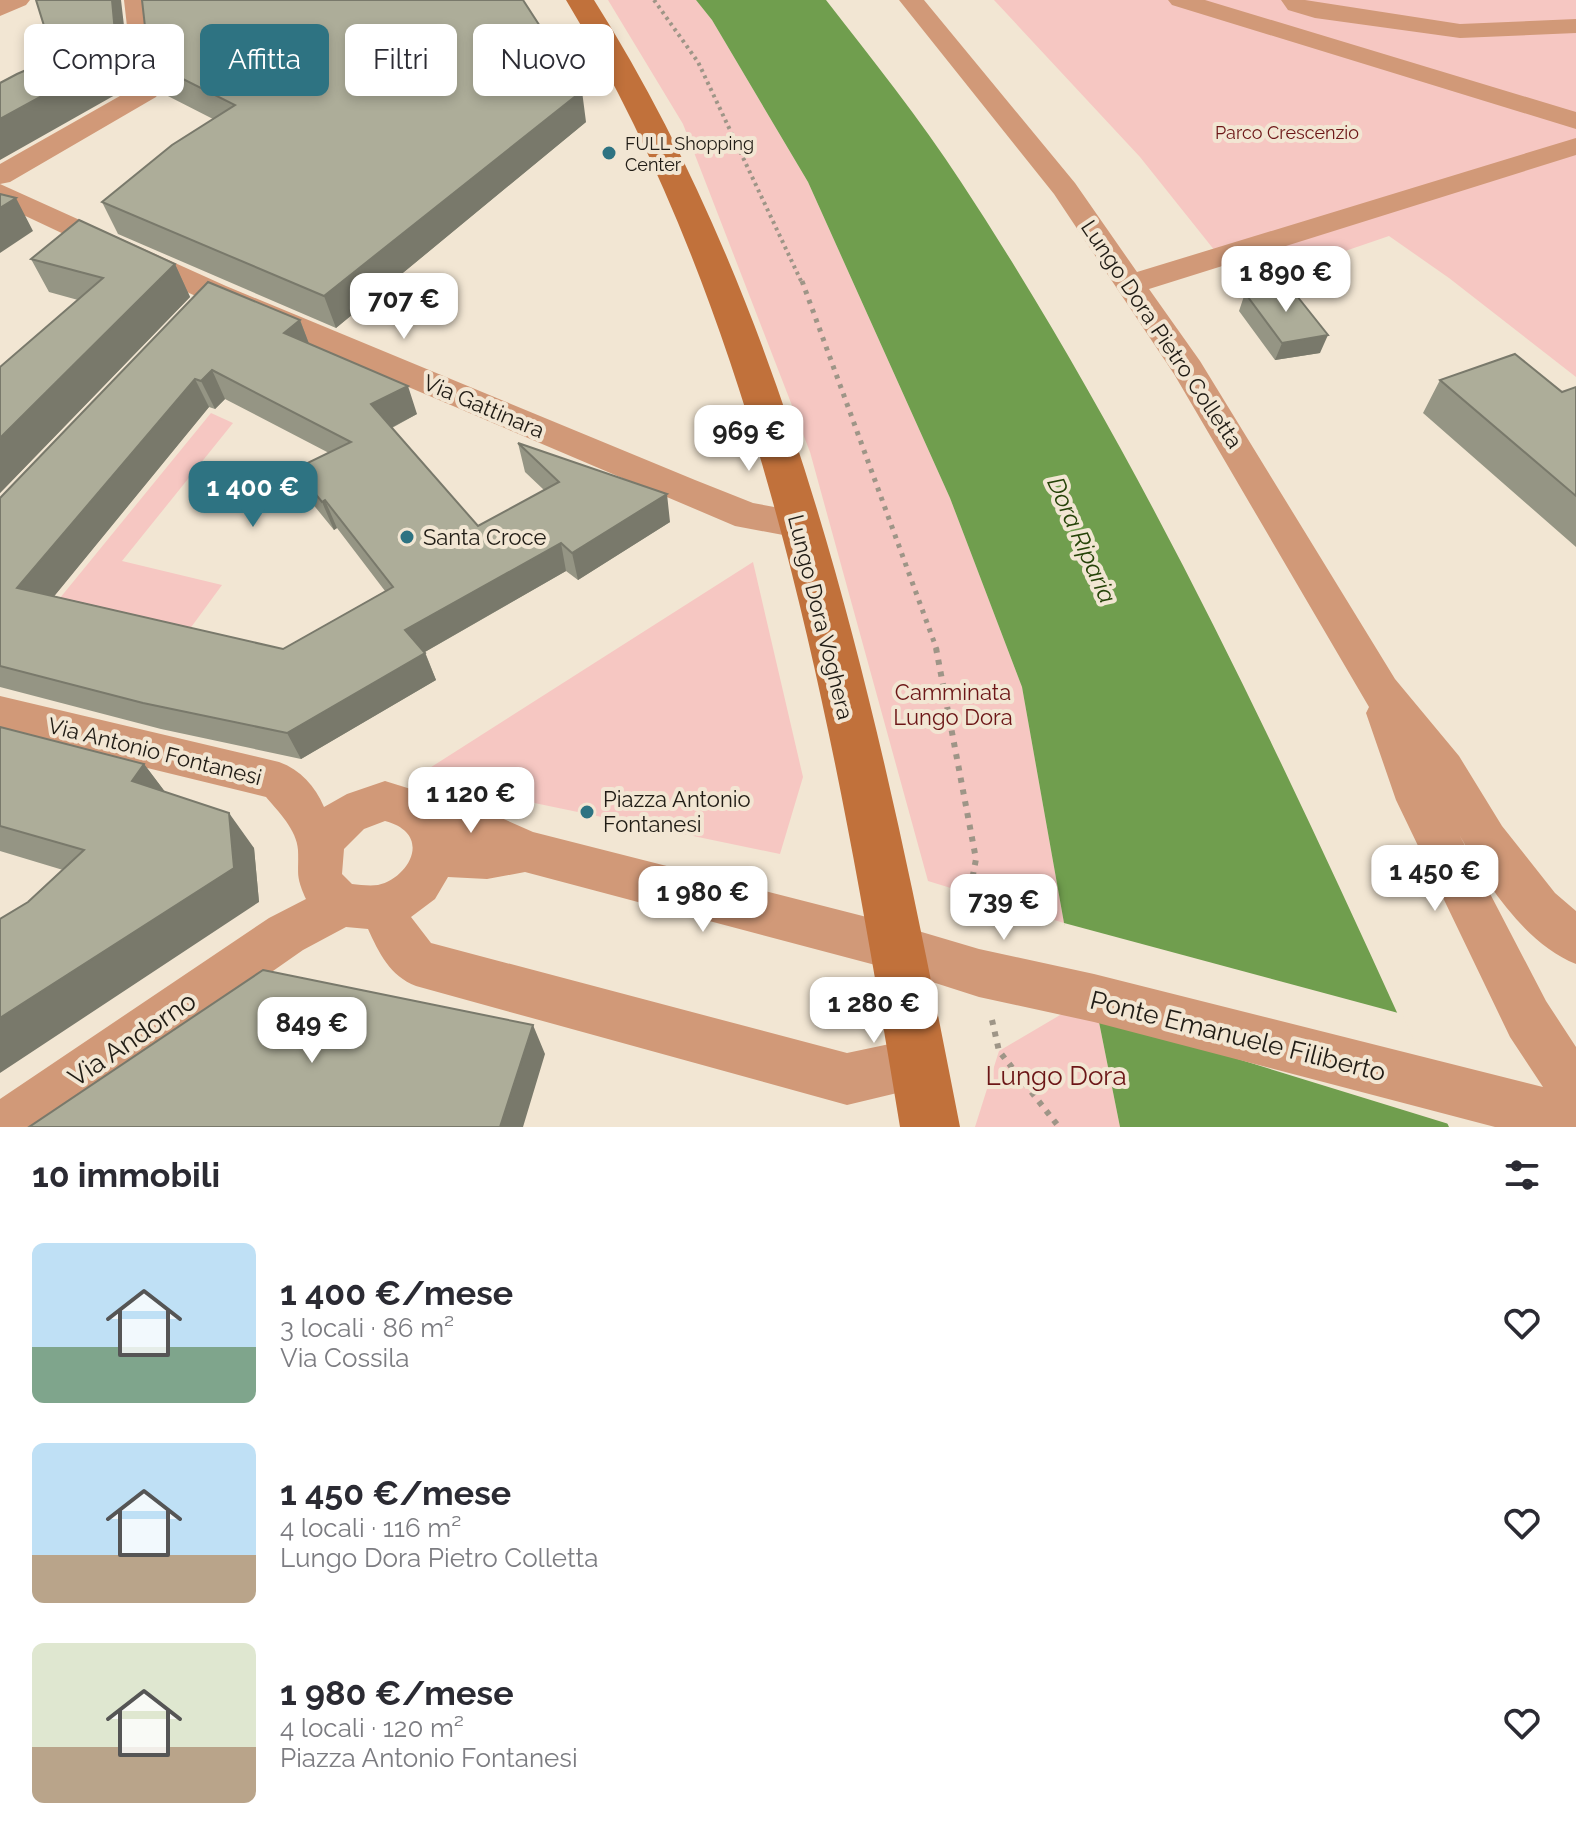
<!DOCTYPE html>
<html lang="it">
<meta charset="utf-8">
<style>
body{margin:0;font-family:Raleway,sans-serif;background:#f7f7f7;color:#2b2b33;height:100vh;display:flex;flex-direction:column;font-size:30px;white-space:nowrap}
*{box-sizing:border-box;margin:0}
p{font-size:26px;color:#7c7c81}
.icon{flex:none;width:44px;height:44px;fill:none;stroke:currentColor;stroke-width:2;stroke-linecap:round;stroke-linejoin:round}
.map{position:relative;height:1127px;overflow:hidden}
.side{display:flex;flex-direction:column;background:#fff;flex:1}
.side>*{flex:none}
.hud{position:absolute;left:24px;top:24px;width:800px;height:72px;display:flex;gap:16px}
.price{position:absolute;translate:-50% -68px;padding:0 18px;border-radius:16px;background:#fff;color:#222;font-size:26px;line-height:52px;filter:drop-shadow(0 2px 4px #0008)}
.price::after{content:'';position:absolute;left:50%;top:48px;width:24px;height:18px;margin-left:-12px;background:inherit;clip-path:polygon(0 0,100% 0,50% 100%)}
.price.on{background:#2e7382;color:#fff}
ul{padding:0;list-style:none}
li{display:flex;align-items:center;gap:24px;height:200px;padding:0 32px}
li span{display:grid;place-items:center;flex:none;width:224px;height:160px;border-radius:12px;color:#555}
li>.icon{margin-inline-start:auto}
span .icon{width:96px;height:96px;fill:#fffc;stroke-width:1}
li b{font-size:34px}
h2{display:flex;justify-content:space-between;align-items:center;height:96px;padding:0 32px;font-size:34px}
.pill{padding:0 28px;border-radius:12px;background:#fff;box-shadow:0 4px 12px #0003;font-size:28px;line-height:72px}
.pill.on{background:#2e7382;color:#fff}
.map>svg:first-child{display:block}
.green{fill:#f6c7c2}
.water{fill:#709e4e}
.pier{fill:#f2e6d3}
.lines{fill:none;stroke-linecap:round;stroke-linejoin:round}
.path-far2{stroke:#9e9587;stroke-width:4;stroke-dasharray:3 4;stroke-linecap:butt}
.path-far1{stroke:#9e9587;stroke-width:5;stroke-dasharray:4 6;stroke-linecap:butt}
.path{stroke:#9e9587;stroke-width:6;stroke-dasharray:5 7;stroke-linecap:butt}
.street{fill:#d19978;fill-rule:evenodd}
.secondary{fill:#c1713b;fill-rule:evenodd}
.wall{fill:#959584;fill-rule:evenodd}
.shaded-wall{fill:#79796b}
.building{fill:#adad99;stroke:#79796b;stroke-width:2;fill-rule:evenodd}
.poi-dot{fill:#2e7382;stroke:#f2e6d3;stroke-width:3}
.labels{text-anchor:middle;dominant-baseline:central;stroke-width:8;stroke-linejoin:round;paint-order:stroke}
.far-park-label{font-size:18px;fill:#6c1617;stroke:#f2e6d3}
.far-poi-label{font-size:18px;fill:#201c15;stroke:#f2e6d3;text-anchor:start}
.street-label{font-size:22px;fill:#201c15;stroke:#f2e6d3}
.poi-label{font-size:22px;fill:#201c15;stroke:#f2e6d3;text-anchor:start}
.park-label{font-size:22px;fill:#6c1617;stroke:#f2e6d3}
.water-label{font-size:24px;font-style:italic;fill:#254308;stroke:#f2e6d3}
.near-street-label{font-size:26px;fill:#201c15;stroke:#f2e6d3}
.near-park-label{font-size:26px;fill:#6c1617;stroke:#f2e6d3}
</style>
<div class="map">
<svg width="1576" height="1127" viewBox="0 0 1576 1127">
<rect width="100%" height="100%" fill="#f2e6d3"/>
<path class="green" d="M608,0H696L712,20L808,182L950,498L1022,687L1064,923L928,881L810,452L683,124Z
M994,0H1576V377L1449,278L1389,236L1243,286L1140,157Z
M211,413L233,423L122,561L222,585L181,641L51,609Z
M753,562L803,777L780,854L414,778Z
M1072,1008L1098,1017L1120,1127H975L999,1051Z"/>
<path class="water" d="M696,0H826C872,59 920,119 961,182C1156,479 1303,805 1449,1127H1120L1098,1017L1064,923L1022,687L950,498L808,182L712,20Z"/>
<path class="pier" d="M1064,923L1402,1014L1452,1125L1092,1014L1066,939Z"/>
<g class="lines">
<path class="path-far2" d="M654,0L698,62L802,283"/>
<path class="path-far1" d="M802,281L937,650"/>
<path class="path" d="M936,648L976,859L968,901L972,925
M992,1020L999,1051L1059,1127"/>
<path class="street" d="M0,0H30L26,5L0,16Z
M124,0H148L160,91L156,97L10,182L0,184L226,286L695,480L753,503L812,514L817,524L812,534L799,538L735,526L204,300L0,204V164L134,88Z
M899,0H924L1075,183L1137,272L1576,138V155L1149,289L1200,361L1395,679L1459,756L1502,826L1555,893L1576,911V964C1524,943 1486,883 1460,836L1546,1001L1576,1047V1127H1495L1094,1022L979,997L898,971L525,872L487,879L448,877L435,899L411,917L431,943L847,1053L918,1038L936,1045L943,1063L936,1081L918,1088L847,1105L416,986C390,976 379,953 368,929L346,927L303,950L49,1127H0V1099L269,918L306,899C295,874 299,875 298,850C297,830 278,811 266,797L0,732V696L279,762C301,770 315,786 324,807L347,794L385,781L430,795L440,804L481,809L533,832L898,925L979,949L1094,974L1543,1087L1510,1037L1396,800L1366,713L1369,707L1174,374L1054,194ZM385,821C434,834 409,878 378,885C370,886 360,885 352,884L342,874L344,849L364,829Z
M1168,0H1205L1576,112V129L1172,5Z
M1281,0H1305L1460,24L1576,19V33L1460,38L1315,18L1288,10Z"/>
<path class="secondary" d="M566,0H594C803,330 886,748 960,1127H900C838,751 766,329 566,0Z"/>
</g>
<path class="wall" d="M149,62L586,122L336,328L118,234L102,202L213,119L162,93Z
M31,259L175,264L190,297L0,493V367L78,300L49,292Z
M208,282L300,320L309,344L417,414L392,428L478,526L544,490L525,472L518,443L670,522L578,580L566,571L425,652L436,680L301,759L161,729L0,687V498ZM225,399L329,453L295,469L307,497L334,530L337,528L385,591L283,649L54,596L209,407L215,409Z
M1245,293L1320,353L1275,360L1239,311Z
M1440,380L1562,392L1576,387V547L1423,413Z
M0,727L144,764L165,792L254,848L259,902H28L63,870L0,851Z"/>
<path class="shaded-wall" d="M112,0H121L131,86L0,160V119Z
M582,91L586,122L336,328L324,296Z
M16,198L33,231L0,253V208Z
M175,264L190,297L0,493V438Z
M300,320L311,349L284,333Z
M1328,335L1320,353L1275,360L1282,343Z
M212,370L225,399L215,409L201,381Z
M195,379L209,407L38,616L17,588Z
M408,386L417,414L381,433L371,404Z
M667,494L670,522L578,580L572,553Z
M325,500L337,528L334,530L322,502Z
M561,543L566,571L416,657L405,630Z
M425,653L436,680L301,759L287,733Z
M144,764L172,801L132,781Z
M229,813L254,848L259,902L0,1073V1018Z
M533,1025L545,1054L523,1127H500Z"/>
<path class="building" d="M36,0H112L117,55L0,119V83L17,74L54,58Z
M142,0H523L582,91L324,296L102,202L172,145L235,105L149,62Z
M0,194L16,198L0,208Z
M79,220L175,264L0,438V367L103,278L31,259Z
M208,282L300,320L284,333L408,386L371,404L478,526L559,482L518,443L667,494L572,553L561,543L405,630L425,653L287,733L143,703L0,666V498ZM212,370L351,442L295,469L322,502L325,500L393,587L283,649L17,588L195,379L201,381Z
M1289,286L1328,335L1282,343L1245,293Z
M1515,354L1562,392L1576,387V496L1440,380Z
M0,727L144,764L132,781L229,813L234,868L0,1018V919L28,902L84,850L0,826Z
M263,970L533,1025L500,1127H29Z"/>
<g class="poi-dot">
<circle cx="609" cy="153" r="8"/>
<circle cx="407" cy="537" r="8"/>
<circle cx="587" cy="812" r="8"/>
</g>
<g class="labels">
<g class="far-park-label">
<text x="1287" y="132">Parco Crescenzio</text>
</g>
<g class="far-poi-label">
<text x="625" y="143">FULL Shopping<tspan x="625" dy="21">Center</tspan></text>
</g>
<g class="street-label">
<text transform="translate(1162 334) rotate(56)">Lungo Dora Pietro Colletta</text>
<text transform="translate(484 406) rotate(23)">Via Gattinara</text>
<text transform="translate(821 617) rotate(76)">Lungo Dora Voghera</text>
<text transform="translate(155 751) rotate(14)">Via Antonio Fontanesi</text>
</g>
<g class="poi-label">
<text x="423" y="537">Santa Croce</text>
<text x="603" y="799">Piazza Antonio<tspan x="603" dy="25">Fontanesi</tspan></text>
</g>
<g class="park-label">
<text x="953" y="692">Camminata<tspan x="953" dy="25">Lungo Dora</tspan></text>
</g>
<g class="water-label">
<text transform="translate(1082 540) rotate(66)">Dora Riparia</text>
</g>
<g class="near-street-label">
<text transform="translate(1238 1036) rotate(14)">Ponte Emanuele Filiberto</text>
<text transform="translate(132 1039) rotate(-34)">Via Andorno</text>
</g>
<g class="near-park-label">
<text x="1056" y="1076">Lungo Dora</text>
</g>
</g>
</svg>
<b class="price" style="left:1286px;top:314px">1 890 €</b>
<b class="price" style="left:404px;top:341px">707 €</b>
<b class="price" style="left:749px;top:473px">969 €</b>
<b class="price on" style="left:253px;top:529px">1 400 €</b>
<b class="price" style="left:471px;top:835px">1 120 €</b>
<b class="price" style="left:1435px;top:913px">1 450 €</b>
<b class="price" style="left:703px;top:934px">1 980 €</b>
<b class="price" style="left:1004px;top:942px">739 €</b>
<b class="price" style="left:874px;top:1045px">1 280 €</b>
<b class="price" style="left:312px;top:1065px">849 €</b>
<div class="hud">
<a class="pill">Compra</a>
<a class="pill on">Affitta</a>
<a class="pill">Filtri</a>
<a class="pill">Nuovo</a>
</div>
</div>
<section class="side">
<h2>10 immobili<svg class="icon" aria-label="filters" viewBox="0 0 24 24"><path d="M4 7h16M4 17h16"/><circle cx="9" cy="7" r="2"/><circle cx="15" cy="17" r="2"/></svg></h2>
<ul>
<li><span style="background:linear-gradient(#bfe0f5 65%,#7fa58c 0)"><svg class="icon" aria-label="home" viewBox="0 0 24 24"><path d="M3 11l9-7 9 7M6 9v11h12V9"/></svg></span><div><b>1 400 €/mese</b><p>3 locali · 86 m²</p><p>Via Cossila</p></div><svg class="icon" aria-label="heart" viewBox="0 0 24 24"><path d="M12 20l-8-8c-3-5 5-10 8-4 3-6 11-1 8 4z"/></svg></li>
<li><span style="background:linear-gradient(#bfe0f5 70%,#b9a48a 0)"><svg class="icon" aria-label="home" viewBox="0 0 24 24"><path d="M3 11l9-7 9 7M6 9v11h12V9"/></svg></span><div><b>1 450 €/mese</b><p>4 locali · 116 m²</p><p>Lungo Dora Pietro Colletta</p></div><svg class="icon" aria-label="heart" viewBox="0 0 24 24"><path d="M12 20l-8-8c-3-5 5-10 8-4 3-6 11-1 8 4z"/></svg></li>
<li><span style="background:linear-gradient(#dfe7d0 65%,#b9a48a 0)"><svg class="icon" aria-label="home" viewBox="0 0 24 24"><path d="M3 11l9-7 9 7M6 9v11h12V9"/></svg></span><div><b>1 980 €/mese</b><p>4 locali · 120 m²</p><p>Piazza Antonio Fontanesi</p></div><svg class="icon" aria-label="heart" viewBox="0 0 24 24"><path d="M12 20l-8-8c-3-5 5-10 8-4 3-6 11-1 8 4z"/></svg></li>
</ul>
</section>
